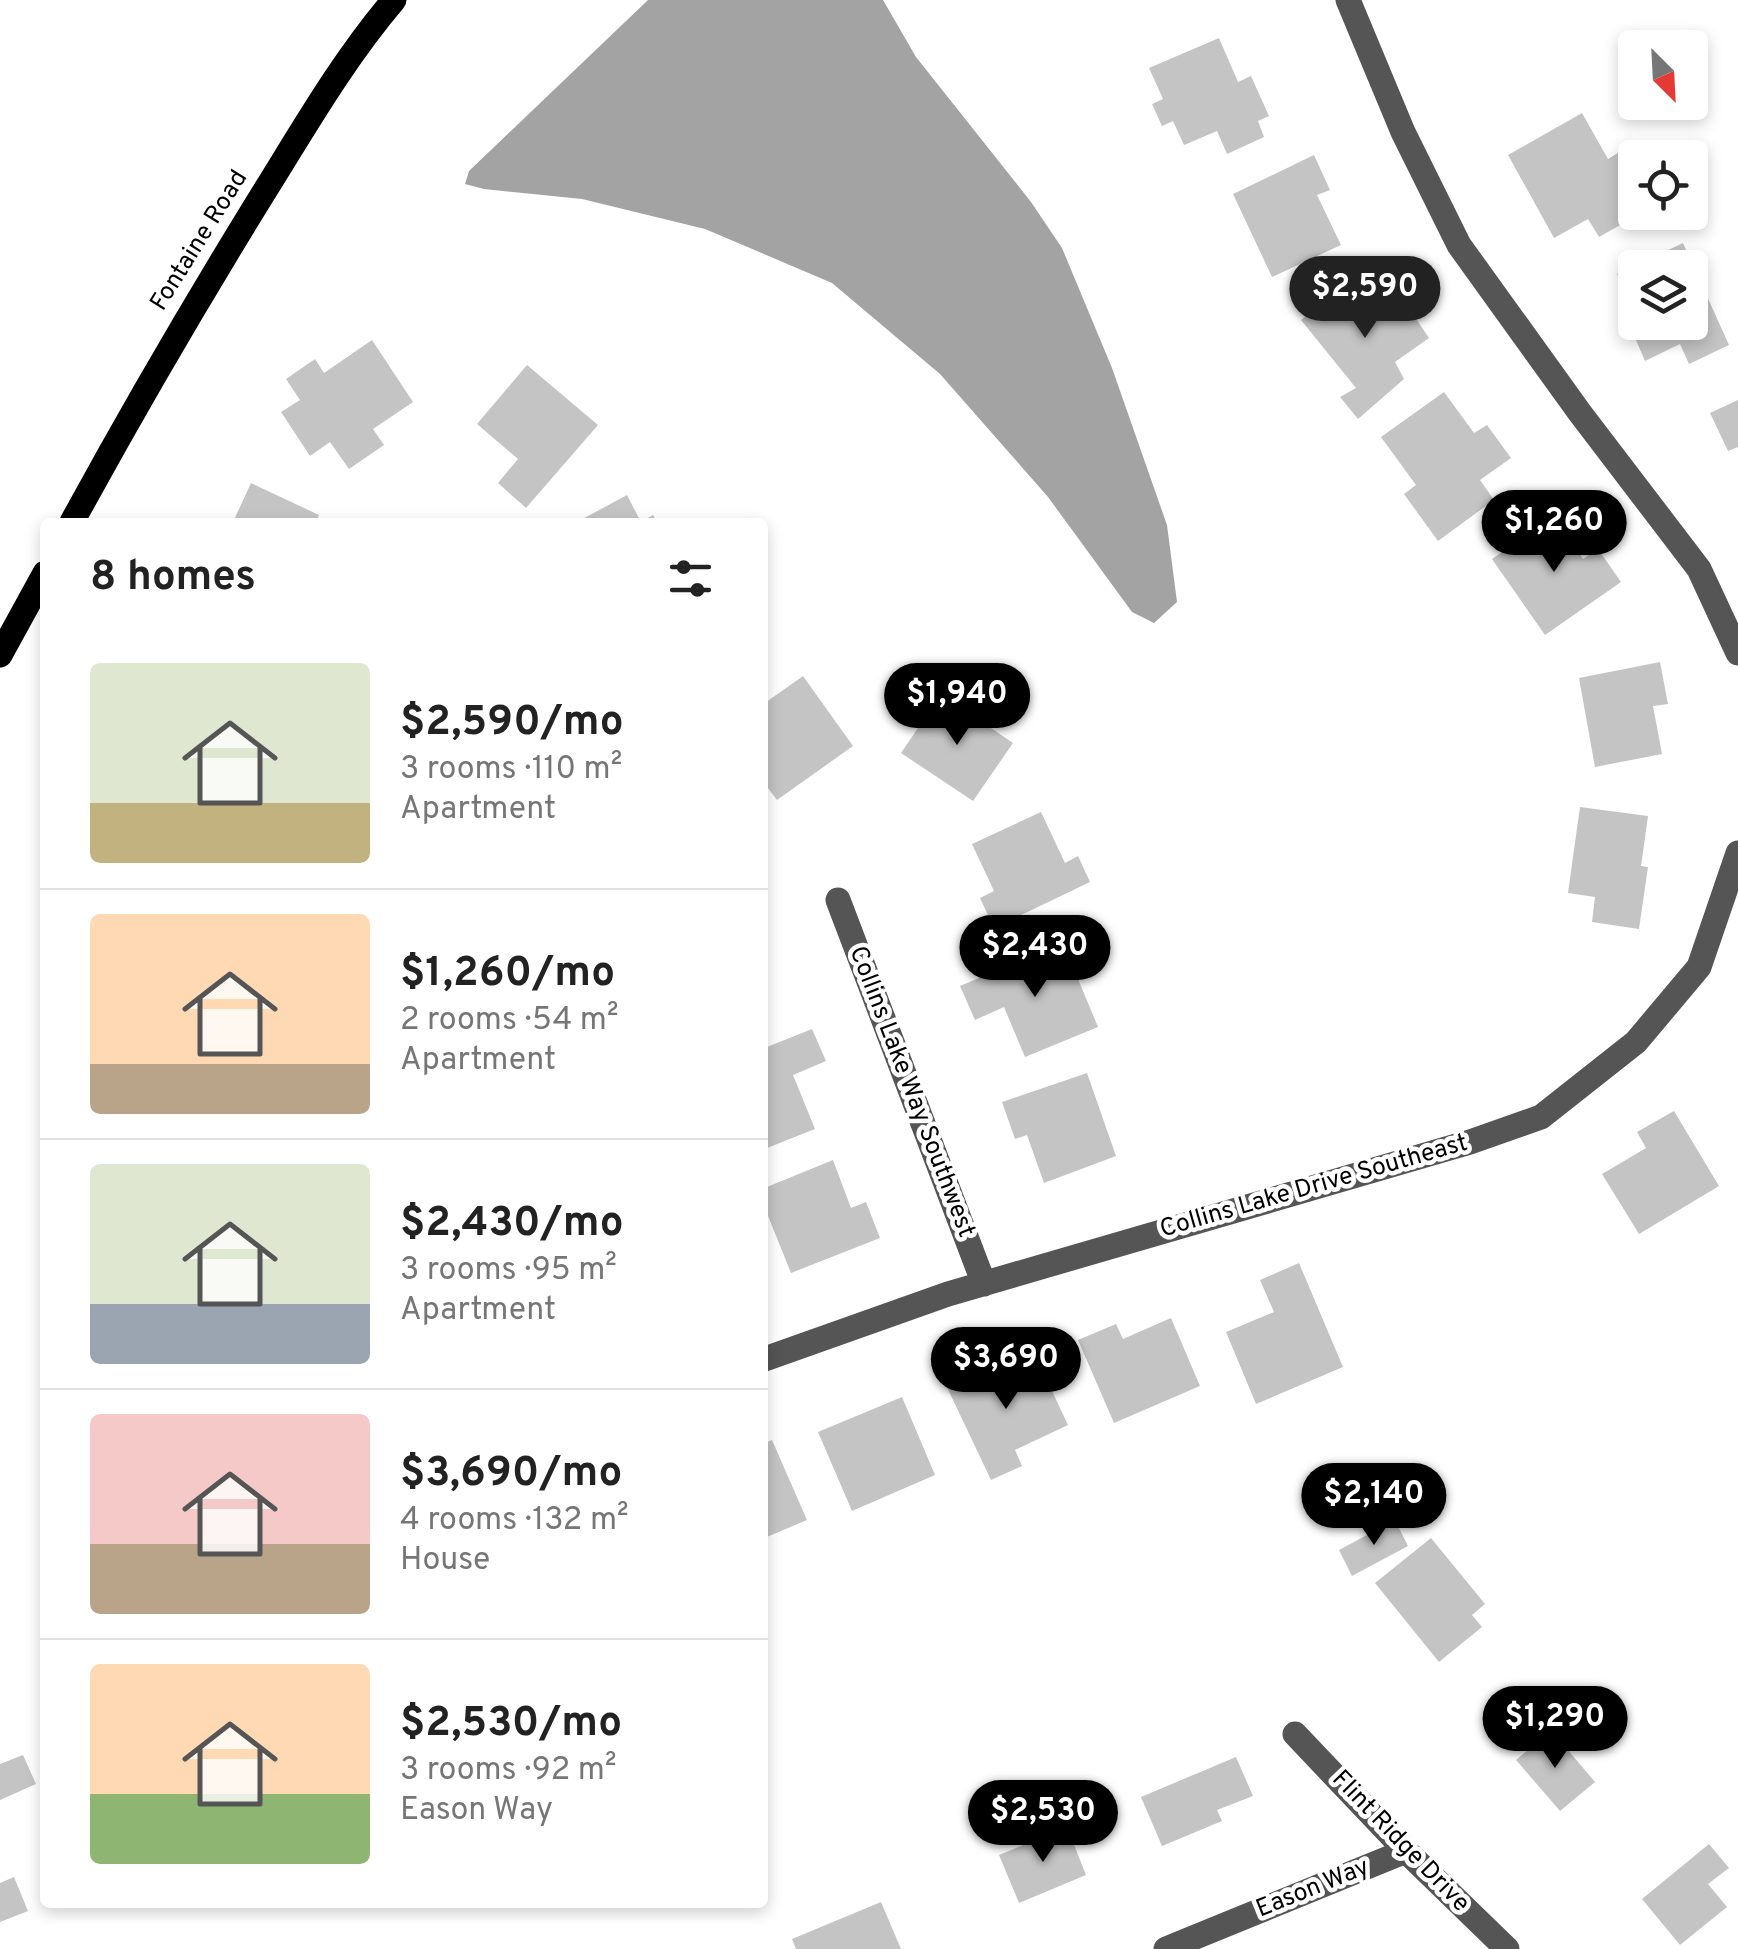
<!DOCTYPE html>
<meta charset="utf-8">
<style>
body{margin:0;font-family:Overpass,sans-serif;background:#f6f6f6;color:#222;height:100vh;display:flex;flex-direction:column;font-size:38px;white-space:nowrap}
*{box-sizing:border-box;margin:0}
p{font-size:32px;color:#767676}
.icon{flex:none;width:55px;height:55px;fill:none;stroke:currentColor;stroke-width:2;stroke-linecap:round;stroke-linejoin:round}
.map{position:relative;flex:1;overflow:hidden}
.side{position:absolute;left:40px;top:518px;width:728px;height:1390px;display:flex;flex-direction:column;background:#fff;border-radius:10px;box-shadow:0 5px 15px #0003}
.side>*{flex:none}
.needle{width:65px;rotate:156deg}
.fabs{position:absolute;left:1618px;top:30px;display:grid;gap:20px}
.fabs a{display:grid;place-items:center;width:90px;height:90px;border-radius:10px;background:#fff;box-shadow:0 5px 15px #0003;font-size:50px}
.price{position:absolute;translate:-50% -85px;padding:0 22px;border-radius:35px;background:#000;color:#fff;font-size:32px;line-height:65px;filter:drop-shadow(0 2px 5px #0008)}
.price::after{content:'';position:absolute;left:50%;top:60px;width:30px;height:22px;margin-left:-15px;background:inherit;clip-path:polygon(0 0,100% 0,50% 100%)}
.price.selected{background:#222;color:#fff}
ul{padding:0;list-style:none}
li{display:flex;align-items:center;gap:30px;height:250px;padding:0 50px}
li+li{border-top:2px solid #e0e0e0}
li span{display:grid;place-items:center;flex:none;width:280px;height:200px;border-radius:10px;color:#555}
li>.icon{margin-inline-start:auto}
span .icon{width:120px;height:120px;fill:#fffc;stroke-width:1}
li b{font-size:42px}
h2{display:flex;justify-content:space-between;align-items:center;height:120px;padding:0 50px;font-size:42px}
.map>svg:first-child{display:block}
.water{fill:#a3a3a3}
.building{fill:#c4c4c4}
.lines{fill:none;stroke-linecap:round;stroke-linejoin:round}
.minor{stroke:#555;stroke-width:25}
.major{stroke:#000;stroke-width:25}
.labels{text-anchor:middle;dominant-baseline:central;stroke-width:9;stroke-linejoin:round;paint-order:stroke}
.street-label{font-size:25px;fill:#000;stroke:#fff}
</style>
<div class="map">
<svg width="1738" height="1949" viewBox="0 0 1738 1949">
<rect width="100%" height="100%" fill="#fff"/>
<path class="water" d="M648,0H883L916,57L1031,202L1062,248L1112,368L1167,525L1177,602L1154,623L1132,612L1048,497L940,374L832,283L705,229L582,199L484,189L465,184L469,171Z"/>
<path class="building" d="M1219,38L1238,82L1251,76L1269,116L1258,121L1264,137L1227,154L1217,131L1184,145L1173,121L1162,126L1152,104L1163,99L1149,68Z
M1582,113L1608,159L1624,149L1635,168V189L1628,193L1635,205V212H1643L1599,237L1588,219L1554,238L1508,155Z
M1314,155L1330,190L1317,195L1341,245L1272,277L1233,194Z
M1683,243L1729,345L1689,364L1680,344L1645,361L1629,324L1690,322V268H1635V313L1617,274Z
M1360,273L1392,312L1405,302L1429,338L1395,362L1404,379L1358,419L1340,397L1356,388L1301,320Z
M372,340L413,402L373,429L384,445L349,469L330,442L310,456L281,412L300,400L286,379L315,359L324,373Z
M527,365L598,425L526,508L498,483L518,459L477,424Z
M1444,392L1474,433L1487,425L1511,458L1480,480L1494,500L1438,541L1404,494L1416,485L1381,437Z
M1738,400V447L1728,451L1710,413Z
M251,483L319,515L316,522H233Z
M627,495L641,522L653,515L657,522H577Z
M1554,517L1583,559L1598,549L1621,582L1545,635L1492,559Z
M1660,662L1668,704L1653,706L1662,754L1595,767L1579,678Z
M803,676L853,746L777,800L762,780V705Z
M941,694L1013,743L973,801L901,753Z
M1580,807L1648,816L1641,866L1648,867L1639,929L1592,922L1595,897L1568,893Z
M1041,812L1065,863L1078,856L1090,882L994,928L980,898L994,891L972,844Z
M1063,943L1098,1027L1025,1057L1004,1007L975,1020L960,986Z
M812,1029L826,1061L793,1075L815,1129L762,1150V1049Z
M1087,1073L1116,1156L1044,1183L1027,1135L1015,1139L1002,1102Z
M1674,1111L1719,1186L1639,1234L1602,1174L1646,1148L1637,1132Z
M833,1160L851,1208L866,1202L880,1238L791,1273L762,1201V1189Z
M1299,1263L1343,1367L1256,1404L1226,1332L1274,1312L1260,1280Z
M1171,1318L1200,1386L1114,1423L1078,1340L1116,1324L1123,1339Z
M1036,1357L1068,1425L1015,1450L1022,1466L991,1480L944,1381L981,1364L989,1379Z
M902,1397L935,1475L852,1511L818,1432Z
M772,1440L807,1520L762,1539V1444Z
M1395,1520L1408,1546L1352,1576L1339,1550Z
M1431,1538L1485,1604L1472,1615L1482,1627L1439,1662L1375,1583Z
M1551,1730L1595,1782L1560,1811L1516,1760Z
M23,1755L36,1784L0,1800V1764Z
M1236,1757L1253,1796L1217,1810L1222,1821L1162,1846L1141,1797Z
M1067,1827L1086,1875L1019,1903L999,1855Z
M1709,1844L1729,1868L1708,1884L1727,1907L1680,1945L1642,1899Z
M14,1877L28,1911L0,1922V1883Z
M881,1902L901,1949H796L792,1939Z"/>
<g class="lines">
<path class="minor" d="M1348,0L1403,132L1459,245L1580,413L1699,569L1738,653
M838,900L984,1284
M762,1360L948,1294L1470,1142L1541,1117L1636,1042L1699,967L1738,853
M1295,1734L1406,1851L1507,1949
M1166,1949L1406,1851"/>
<path class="major" d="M72,522C132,412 195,304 261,197C303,130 342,61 394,0
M0,655L45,573"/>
</g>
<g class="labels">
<g class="street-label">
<text transform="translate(200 241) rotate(-58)">Fontaine Road</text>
<text transform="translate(911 1092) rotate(69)">Collins Lake Way Southwest</text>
<text transform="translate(1314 1187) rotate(-16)">Collins Lake Drive Southeast</text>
<text transform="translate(1400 1842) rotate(46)">Flint Ridge Drive</text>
<text transform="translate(1313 1889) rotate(-22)">Eason Way</text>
</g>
</g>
</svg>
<div class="fabs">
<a><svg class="needle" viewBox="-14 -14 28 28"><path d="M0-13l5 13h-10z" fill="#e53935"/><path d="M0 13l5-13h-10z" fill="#767676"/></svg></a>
<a><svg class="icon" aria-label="locate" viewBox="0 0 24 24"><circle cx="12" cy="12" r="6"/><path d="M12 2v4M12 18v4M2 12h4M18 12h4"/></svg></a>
<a><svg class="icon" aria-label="layers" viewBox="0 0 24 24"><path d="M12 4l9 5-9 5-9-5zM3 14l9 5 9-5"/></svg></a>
</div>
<b class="price selected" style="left:1365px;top:341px">$2,590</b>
<b class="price" style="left:1554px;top:575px">$1,260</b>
<b class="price" style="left:957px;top:748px">$1,940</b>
<b class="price" style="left:1035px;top:1000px">$2,430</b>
<b class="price" style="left:1006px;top:1412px">$3,690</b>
<b class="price" style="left:1374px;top:1548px">$2,140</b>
<b class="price" style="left:1555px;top:1771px">$1,290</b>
<b class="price" style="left:1043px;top:1865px">$2,530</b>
<section class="side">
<h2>8 homes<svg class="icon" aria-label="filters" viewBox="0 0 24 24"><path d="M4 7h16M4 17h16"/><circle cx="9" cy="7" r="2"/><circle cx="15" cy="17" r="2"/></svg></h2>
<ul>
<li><span style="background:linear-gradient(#dfe7d0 70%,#c2b280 0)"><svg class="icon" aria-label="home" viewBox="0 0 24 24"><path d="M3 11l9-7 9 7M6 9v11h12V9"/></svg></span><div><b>$2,590/mo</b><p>3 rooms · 110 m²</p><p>Apartment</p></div></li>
<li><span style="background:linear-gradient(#ffd9b3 75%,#b9a48a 0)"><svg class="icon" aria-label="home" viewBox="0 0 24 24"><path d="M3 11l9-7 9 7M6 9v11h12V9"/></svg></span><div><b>$1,260/mo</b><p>2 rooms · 54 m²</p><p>Apartment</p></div></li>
<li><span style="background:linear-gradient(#dfe7d0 70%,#9aa5b1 0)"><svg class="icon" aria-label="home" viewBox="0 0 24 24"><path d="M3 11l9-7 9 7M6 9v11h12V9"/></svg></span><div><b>$2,430/mo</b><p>3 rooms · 95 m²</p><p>Apartment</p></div></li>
<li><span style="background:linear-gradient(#f6c9c9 65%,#b9a48a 0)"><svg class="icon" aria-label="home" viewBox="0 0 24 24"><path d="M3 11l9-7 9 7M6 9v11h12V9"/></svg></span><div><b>$3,690/mo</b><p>4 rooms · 132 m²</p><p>House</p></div></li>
<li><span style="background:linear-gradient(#ffd9b3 65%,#8fb573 0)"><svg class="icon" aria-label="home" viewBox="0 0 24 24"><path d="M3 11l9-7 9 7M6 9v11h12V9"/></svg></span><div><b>$2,530/mo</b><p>3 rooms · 92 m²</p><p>Eason Way</p></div></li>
</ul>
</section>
</div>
